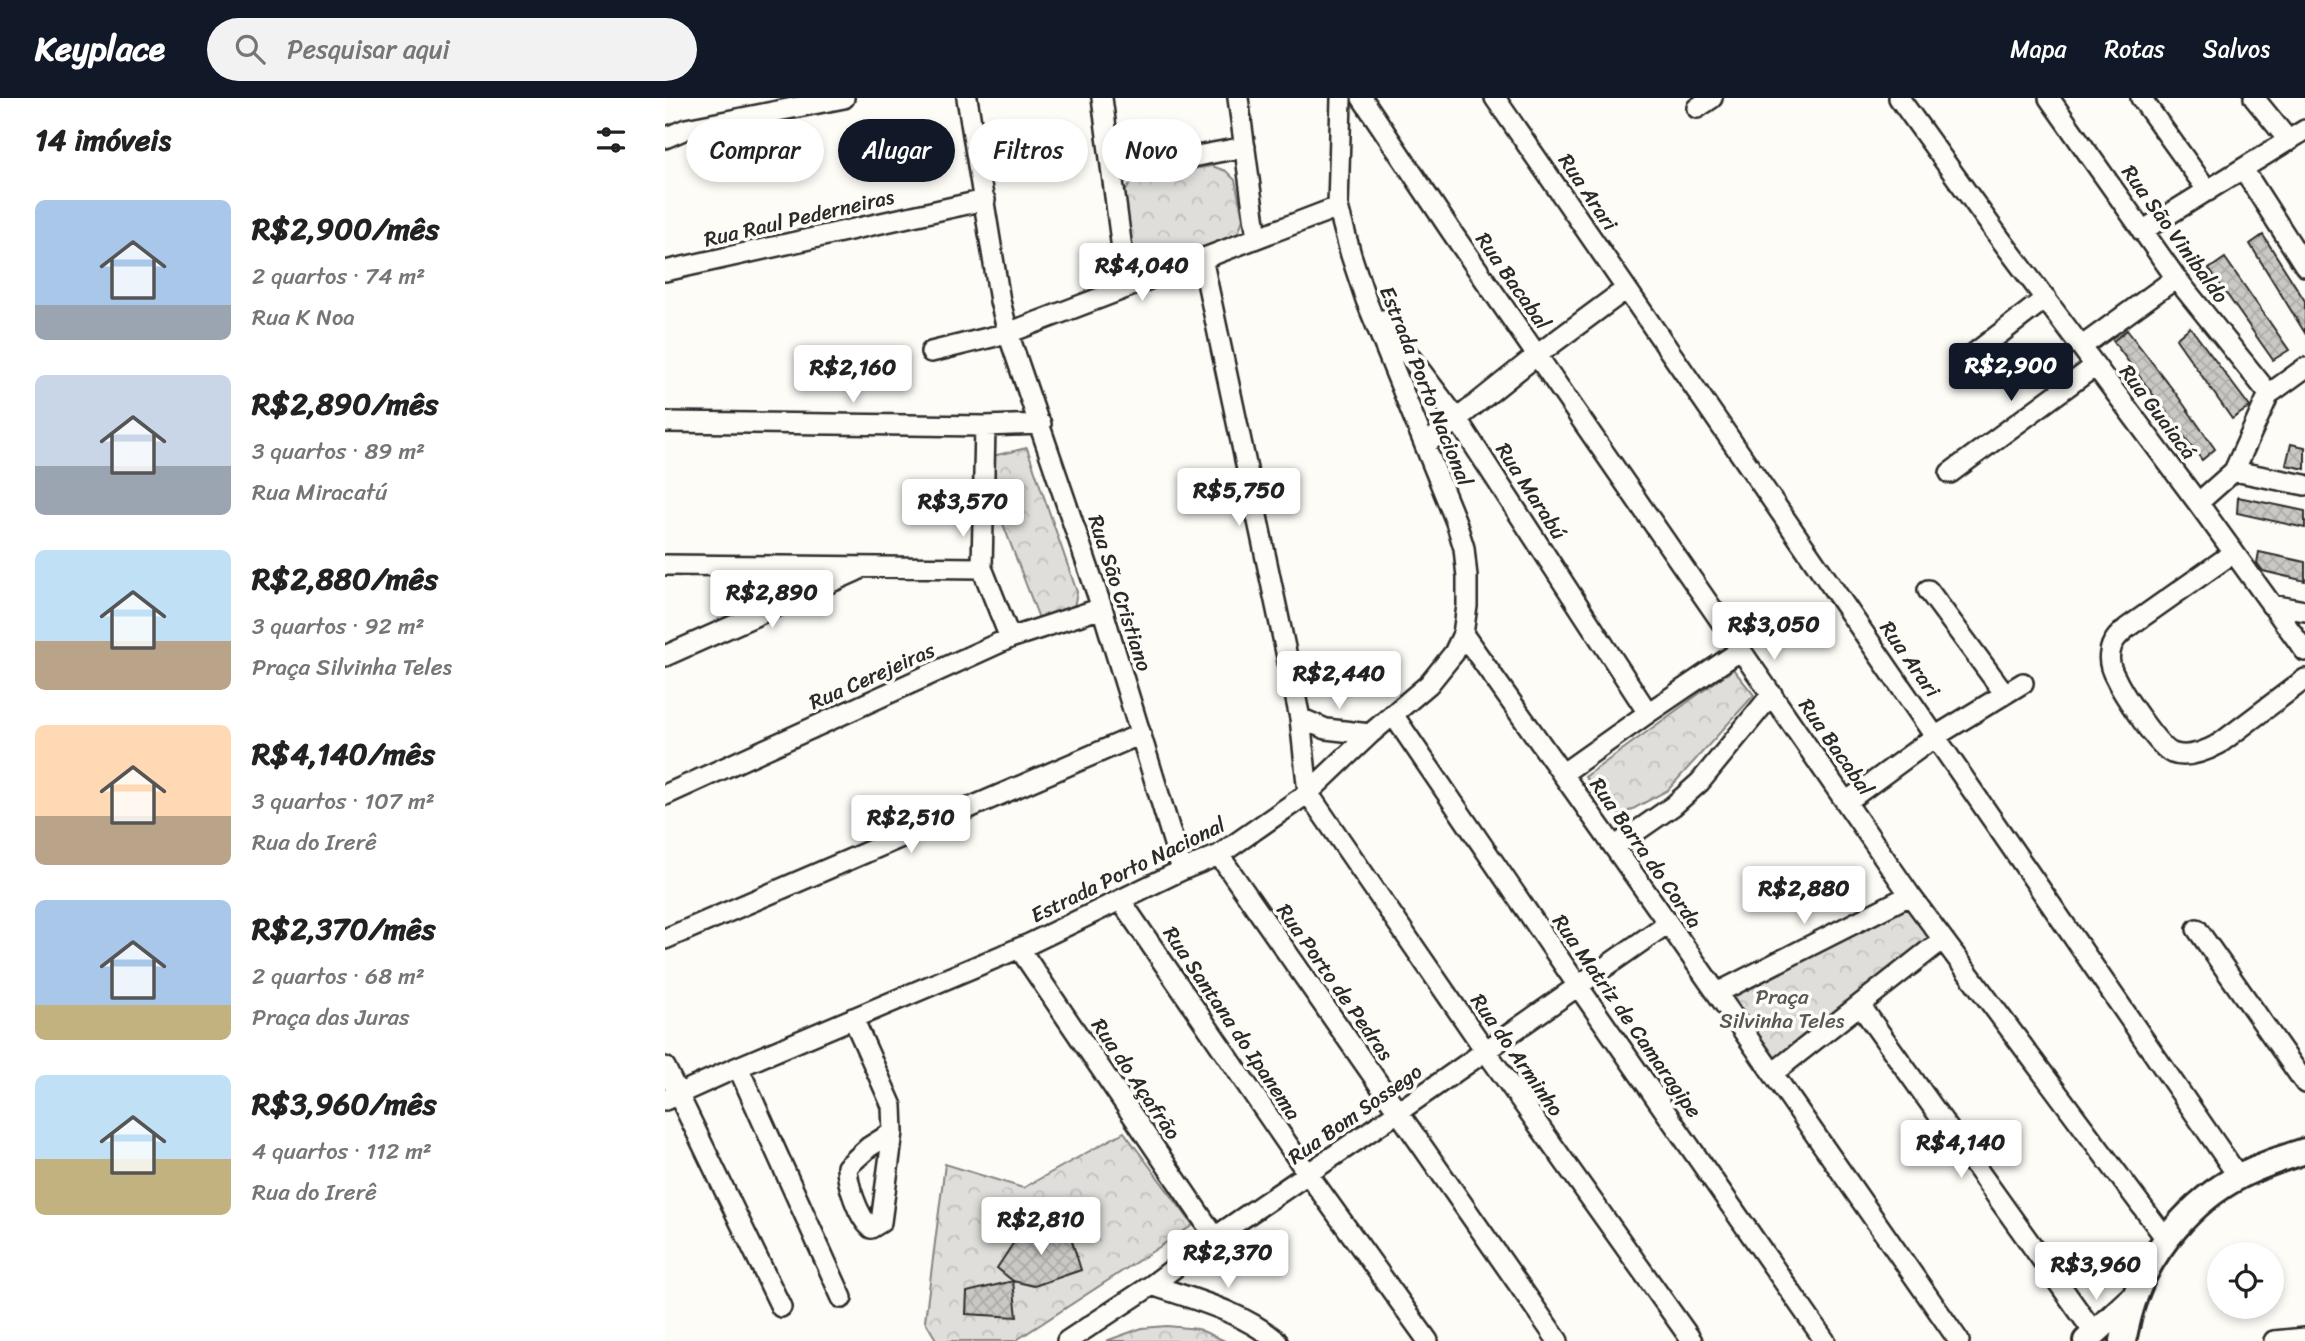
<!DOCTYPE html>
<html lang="pt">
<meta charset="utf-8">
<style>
body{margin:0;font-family:Sriracha,sans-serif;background:#f2f2f2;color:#222;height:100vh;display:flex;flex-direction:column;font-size:26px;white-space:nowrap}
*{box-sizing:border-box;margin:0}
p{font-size:23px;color:#767676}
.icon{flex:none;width:38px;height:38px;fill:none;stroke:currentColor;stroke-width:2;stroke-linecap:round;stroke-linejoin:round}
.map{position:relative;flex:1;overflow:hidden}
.drawer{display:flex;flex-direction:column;background:#fff;width:665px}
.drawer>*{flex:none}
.top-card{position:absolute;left:21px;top:21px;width:665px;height:63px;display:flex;gap:14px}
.fabs{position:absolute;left:1542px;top:1144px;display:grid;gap:14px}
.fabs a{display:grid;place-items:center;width:77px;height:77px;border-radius:50%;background:#fff;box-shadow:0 4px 10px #0003;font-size:35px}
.price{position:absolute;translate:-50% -60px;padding:0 16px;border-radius:7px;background:#fff;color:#222;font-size:23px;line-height:46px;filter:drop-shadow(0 2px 4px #0008)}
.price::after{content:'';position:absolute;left:50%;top:42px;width:21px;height:16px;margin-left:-10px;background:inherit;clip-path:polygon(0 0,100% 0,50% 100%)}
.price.current{background:#111827;color:#fff}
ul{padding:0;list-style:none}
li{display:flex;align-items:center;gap:21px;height:175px;padding:0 35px}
li span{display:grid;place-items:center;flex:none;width:196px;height:140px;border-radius:10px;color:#555}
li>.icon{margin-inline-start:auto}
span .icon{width:84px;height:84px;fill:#fffc;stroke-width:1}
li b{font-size:30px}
h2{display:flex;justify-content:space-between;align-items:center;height:84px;padding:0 35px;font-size:30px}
.tag{padding:0 24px;border-radius:32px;background:#fff;box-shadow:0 4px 10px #0003;font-size:24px;line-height:63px}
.tag.current{background:#111827;color:#fff}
header{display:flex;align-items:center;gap:42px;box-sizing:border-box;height:98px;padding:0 35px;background:#111827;color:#fff}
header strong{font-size:33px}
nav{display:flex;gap:38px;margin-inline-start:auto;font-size:24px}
.search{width:490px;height:63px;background:#f2f2f2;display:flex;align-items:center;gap:18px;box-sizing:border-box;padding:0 24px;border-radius:38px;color:#767676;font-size:26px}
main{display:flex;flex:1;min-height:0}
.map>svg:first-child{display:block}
.forest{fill:url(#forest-crowns);stroke:#858482;stroke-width:2}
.building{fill:url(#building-cross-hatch);stroke:#2b2b2b;stroke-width:2}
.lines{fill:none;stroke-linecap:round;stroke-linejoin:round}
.minor-casing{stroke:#2b2b2b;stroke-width:24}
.major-casing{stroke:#2b2b2b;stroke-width:30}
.minor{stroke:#fdfcf7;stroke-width:19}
.major{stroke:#fdfcf7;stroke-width:24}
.labels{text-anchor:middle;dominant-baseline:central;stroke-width:7;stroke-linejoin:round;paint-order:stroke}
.street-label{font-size:21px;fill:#2b2b2b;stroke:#fdfcf7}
.park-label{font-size:21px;fill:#585857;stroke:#fdfcf7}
</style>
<header>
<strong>Keyplace</strong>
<div class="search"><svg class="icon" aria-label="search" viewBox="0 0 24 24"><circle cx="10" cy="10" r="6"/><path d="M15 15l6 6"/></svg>Pesquisar aqui</div>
<nav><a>Mapa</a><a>Rotas</a><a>Salvos</a></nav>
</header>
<main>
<section class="drawer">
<h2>14 imóveis<svg class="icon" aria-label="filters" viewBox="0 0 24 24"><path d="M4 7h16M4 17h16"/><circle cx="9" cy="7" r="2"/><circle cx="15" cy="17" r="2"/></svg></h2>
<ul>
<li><span style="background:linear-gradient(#a9c7e8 75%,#9aa5b1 0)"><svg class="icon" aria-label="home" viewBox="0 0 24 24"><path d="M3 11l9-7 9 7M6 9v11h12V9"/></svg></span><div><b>R$2,900/mês</b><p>2 quartos · 74 m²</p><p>Rua K Noa</p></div></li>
<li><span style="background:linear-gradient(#c9d6e8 65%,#9aa5b1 0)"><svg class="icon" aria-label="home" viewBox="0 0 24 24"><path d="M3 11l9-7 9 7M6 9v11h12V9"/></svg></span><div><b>R$2,890/mês</b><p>3 quartos · 89 m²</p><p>Rua Miracatú</p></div></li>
<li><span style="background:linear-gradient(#bfe0f5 65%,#b9a48a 0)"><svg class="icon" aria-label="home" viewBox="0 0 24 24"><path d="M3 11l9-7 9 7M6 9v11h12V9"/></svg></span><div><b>R$2,880/mês</b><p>3 quartos · 92 m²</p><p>Praça Silvinha Teles</p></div></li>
<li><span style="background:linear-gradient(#ffd9b3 65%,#b9a48a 0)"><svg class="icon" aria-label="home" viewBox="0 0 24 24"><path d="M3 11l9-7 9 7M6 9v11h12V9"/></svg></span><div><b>R$4,140/mês</b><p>3 quartos · 107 m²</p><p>Rua do Irerê</p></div></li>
<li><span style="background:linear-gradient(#a9c7e8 75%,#c2b280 0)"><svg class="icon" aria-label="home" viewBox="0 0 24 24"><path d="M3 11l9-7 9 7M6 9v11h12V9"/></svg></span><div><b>R$2,370/mês</b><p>2 quartos · 68 m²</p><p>Praça das Juras</p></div></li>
<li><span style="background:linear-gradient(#bfe0f5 60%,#c2b280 0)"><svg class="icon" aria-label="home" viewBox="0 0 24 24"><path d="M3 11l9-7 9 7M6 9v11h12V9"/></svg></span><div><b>R$3,960/mês</b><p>4 quartos · 112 m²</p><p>Rua do Irerê</p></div></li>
</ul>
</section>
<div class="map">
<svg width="1640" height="1243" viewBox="0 0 1640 1243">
<defs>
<pattern id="forest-crowns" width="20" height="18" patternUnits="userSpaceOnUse" patternTransform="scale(1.75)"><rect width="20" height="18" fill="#dfdeda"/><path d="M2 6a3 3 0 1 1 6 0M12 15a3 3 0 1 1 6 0" fill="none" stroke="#c0bfbb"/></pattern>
<pattern id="building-cross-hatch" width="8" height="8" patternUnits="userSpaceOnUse" patternTransform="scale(1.75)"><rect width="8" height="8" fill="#c9c8c4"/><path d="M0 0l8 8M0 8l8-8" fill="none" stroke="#adaca9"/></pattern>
</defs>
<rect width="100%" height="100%" fill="#fdfcf7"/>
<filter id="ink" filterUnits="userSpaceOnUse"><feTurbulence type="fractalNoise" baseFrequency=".0143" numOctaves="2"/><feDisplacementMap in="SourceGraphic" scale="14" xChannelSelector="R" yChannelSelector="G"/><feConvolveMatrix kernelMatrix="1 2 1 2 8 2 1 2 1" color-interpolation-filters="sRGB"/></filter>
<g filter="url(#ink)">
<path class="forest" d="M547,68L561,73L570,82L578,121L573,136L491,171L478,173L467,164L456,100L469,80Z
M362,350L412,494L409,509L375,523L335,418L323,359Z
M1068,571L1089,597L1003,692L955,718L920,679Z
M1243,805L1270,842L1109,964L1063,898Z
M459,1034L528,1127L350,1243H272L260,1223L280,1066L358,1090Z
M502,1228L533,1231L560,1243H441L477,1230Z"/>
<path class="building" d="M1598,137L1640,203V235L1585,146Z
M1560,160L1624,252L1608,262L1544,171Z
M1525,229L1585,309L1567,321L1511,241Z
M1462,232L1512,297L1550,351L1537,362L1448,243Z
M1626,346L1640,349V371L1621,367Z
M1573,399L1640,413V430L1572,415Z
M1594,454L1640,464V483L1598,473L1592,465Z
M375,1130H403L416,1172L369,1188L348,1183L332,1170L351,1141Z
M348,1183L352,1219L301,1216L302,1194Z"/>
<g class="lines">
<g class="minor-casing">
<path id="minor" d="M302,0L335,203L343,235L437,510L517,772
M437,0L462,189
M573,0L592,140
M697,0L786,133L1245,797L1502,1142
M830,0L1573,1078
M1234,0L1334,139L1533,405L1640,553
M1384,0L1511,180L1604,296
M1476,0L1543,93
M1589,0L1624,43
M1032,10L1047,0
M0,40L21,31L179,0
M1578,71L1640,168
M447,74L580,49
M1477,133L1640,32
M537,160L635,620L643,695L820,952L1027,1243
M0,173L320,102
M717,222L792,321L983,615
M1416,249L1511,180
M266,254L343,235L673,109
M1306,258L1381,200
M0,324L320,328L376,326
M320,328L317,470L345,540
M760,347L872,257L961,191
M1569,373L1640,387
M1285,375L1430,268
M1533,405L1569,373L1604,296L1640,270
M1568,455L1463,529C1455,536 1446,543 1445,555C1443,564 1447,574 1451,581C1458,596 1493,649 1507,655C1522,661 1541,653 1554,646L1640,581
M0,467L317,470
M91,468L106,511
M1263,492L1340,596
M1606,507L1640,513
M798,536L1003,825L1294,1243
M0,558L191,473
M729,618L913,888L1160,1243
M635,620L661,631L705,636
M897,676L983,615L1076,552
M0,697L345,540L437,510
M1181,704L1271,638L1358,585
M949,749L1008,708L1035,684L1107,596
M554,757L893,1243
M456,803L643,1076L763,1243
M1532,831L1640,985
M0,841L476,636
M354,850L550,1139
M1052,895L1245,797
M1195,907L1430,1236
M188,920L227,1008L228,1034
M0,969L116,1209
M73,969L177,1200
M1108,975L1277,842
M0,1002L73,969L364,846L517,772L554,757L643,695L705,636L764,586L789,555L798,536L802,508V479L799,450L791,424L701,202L686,157L673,109L676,0
M228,1034L216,1124L206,1130C193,1119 182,1085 182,1069L204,1049Z
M487,1187C530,1202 576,1213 612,1243
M402,1243L487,1187L550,1139L733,1014L1003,825
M1609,1243L1640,1240"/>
</g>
<g class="major-casing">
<path id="major" d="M1421,1243L1468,1200
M1458,1243C1461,1229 1464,1215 1469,1201C1486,1151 1528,1102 1575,1078C1596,1067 1618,1060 1640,1053"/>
</g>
<use href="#minor" class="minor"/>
<use href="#major" class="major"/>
</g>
</g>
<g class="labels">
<g class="street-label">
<text transform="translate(923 94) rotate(56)">Rua Arari</text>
<text transform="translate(134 120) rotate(-13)">Rua Raul Pederneiras</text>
<text transform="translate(1510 136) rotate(54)">Rua São Vinibaldo</text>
<text transform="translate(848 183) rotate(55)">Rua Bacabal</text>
<text transform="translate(761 288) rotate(68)">Estrada Porto Nacional</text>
<text transform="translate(1493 314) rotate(53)">Rua Guaiacá</text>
<text transform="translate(866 393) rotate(57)">Rua Marabú</text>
<text transform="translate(455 495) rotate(72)">Rua São Cristiano</text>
<text transform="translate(1245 561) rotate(55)">Rua Arari</text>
<text transform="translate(207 578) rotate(-24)">Rua Cerejeiras</text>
<text transform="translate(1171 649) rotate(55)">Rua Bacabal</text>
<text transform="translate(981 755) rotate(55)">Rua Barra do Corda</text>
<text transform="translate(463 772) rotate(-26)">Estrada Porto Nacional</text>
<text transform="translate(670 884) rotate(55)">Rua Porto de Pedras</text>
<text transform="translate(962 918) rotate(55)">Rua Matriz de Camaragipe</text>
<text transform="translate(567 925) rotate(56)">Rua Santana do Ipanema</text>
<text transform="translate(852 957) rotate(55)">Rua do Arminho</text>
<text transform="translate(471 981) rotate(56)">Rua do Açafrão</text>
<text transform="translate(690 1016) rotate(-35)">Rua Bom Sossego</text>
</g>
<g class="park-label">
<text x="1117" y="899">Praça<tspan x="1117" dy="24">Silvinha Teles</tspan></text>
</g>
</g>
</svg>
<div class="fabs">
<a><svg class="icon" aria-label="locate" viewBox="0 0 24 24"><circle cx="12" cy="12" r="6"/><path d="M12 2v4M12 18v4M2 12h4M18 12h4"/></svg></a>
</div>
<b class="price" style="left:477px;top:205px">R$4,040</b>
<b class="price current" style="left:1346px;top:305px">R$2,900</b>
<b class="price" style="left:188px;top:307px">R$2,160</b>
<b class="price" style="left:574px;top:430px">R$5,750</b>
<b class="price" style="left:298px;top:441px">R$3,570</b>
<b class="price" style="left:107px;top:532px">R$2,890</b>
<b class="price" style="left:1109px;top:564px">R$3,050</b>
<b class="price" style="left:674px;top:613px">R$2,440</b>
<b class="price" style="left:246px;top:757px">R$2,510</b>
<b class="price" style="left:1139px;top:828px">R$2,880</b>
<b class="price" style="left:1296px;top:1082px">R$4,140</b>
<b class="price" style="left:376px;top:1159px">R$2,810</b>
<b class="price" style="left:563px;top:1192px">R$2,370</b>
<b class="price" style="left:1431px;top:1204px">R$3,960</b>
<div class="top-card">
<a class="tag">Comprar</a>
<a class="tag current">Alugar</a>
<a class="tag">Filtros</a>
<a class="tag">Novo</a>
</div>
</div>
</main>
